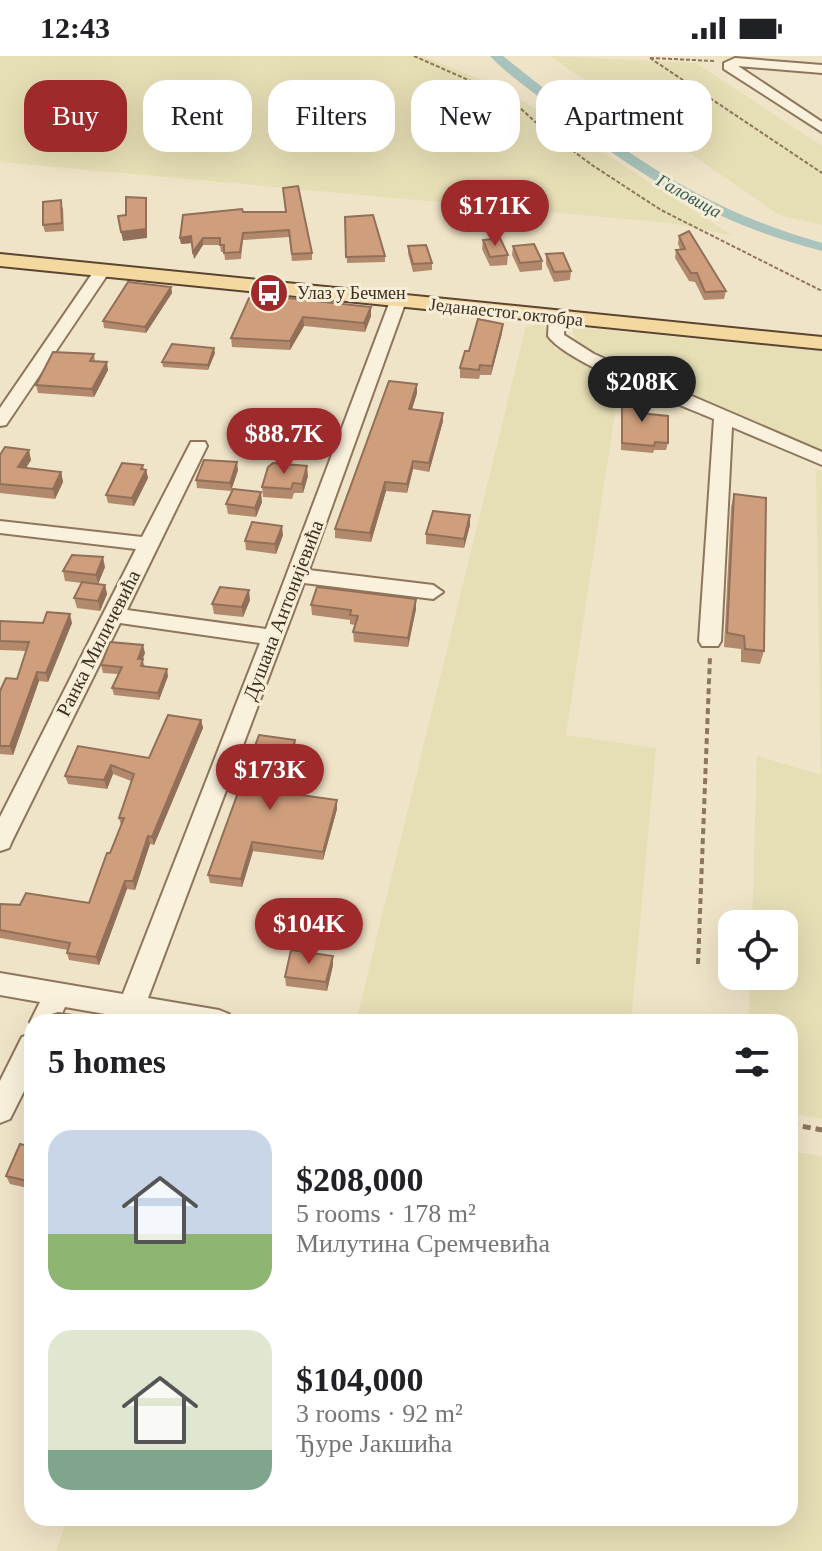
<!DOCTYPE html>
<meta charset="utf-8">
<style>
body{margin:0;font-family:Georgia,serif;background:#f2f2f2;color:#202124;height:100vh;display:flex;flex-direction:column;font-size:30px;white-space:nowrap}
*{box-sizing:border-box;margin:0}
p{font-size:26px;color:#757577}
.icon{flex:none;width:44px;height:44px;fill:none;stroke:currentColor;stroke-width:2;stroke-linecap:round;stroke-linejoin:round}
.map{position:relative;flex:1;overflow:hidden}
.side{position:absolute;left:24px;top:958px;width:774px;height:512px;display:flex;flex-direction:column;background:#fff;border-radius:24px;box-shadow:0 8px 32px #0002}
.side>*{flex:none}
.banner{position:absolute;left:24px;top:24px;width:774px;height:72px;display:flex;gap:16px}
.buttons{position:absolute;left:718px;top:854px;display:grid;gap:16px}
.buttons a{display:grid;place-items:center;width:80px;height:80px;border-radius:16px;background:#fff;box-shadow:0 8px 32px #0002;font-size:40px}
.price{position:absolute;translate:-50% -68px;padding:0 18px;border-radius:28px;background:#9e2a2b;color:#fff;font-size:26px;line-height:52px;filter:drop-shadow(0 2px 4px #0008)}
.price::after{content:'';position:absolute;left:50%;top:48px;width:24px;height:18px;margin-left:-12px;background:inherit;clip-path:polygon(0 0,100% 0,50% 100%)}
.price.active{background:#222;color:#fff}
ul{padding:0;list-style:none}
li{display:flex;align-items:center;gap:24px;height:200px;padding:0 24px}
li span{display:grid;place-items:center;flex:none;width:224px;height:160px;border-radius:24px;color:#555}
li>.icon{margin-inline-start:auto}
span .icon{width:96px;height:96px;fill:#fffc;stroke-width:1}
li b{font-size:34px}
h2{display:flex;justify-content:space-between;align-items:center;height:96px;padding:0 24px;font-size:34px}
.pill{padding:0 28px;border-radius:24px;background:#fff;box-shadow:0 8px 32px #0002;font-size:28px;line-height:72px}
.pill.active{background:#9e2a2b;color:#fff}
.status{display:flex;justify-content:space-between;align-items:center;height:56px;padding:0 40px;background:#fff;direction:ltr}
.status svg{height:22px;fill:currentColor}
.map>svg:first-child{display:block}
.farmland{fill:#e6deb5}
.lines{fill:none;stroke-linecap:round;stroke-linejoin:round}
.canal{fill:#a9c4bc;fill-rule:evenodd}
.minor-casing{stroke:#8d765c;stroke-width:4}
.major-casing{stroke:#5b4430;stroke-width:4}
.path-far2{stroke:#8d765c;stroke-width:2;stroke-dasharray:4 2;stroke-linecap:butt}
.path-far1{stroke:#8d765c;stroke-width:4;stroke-dasharray:6 4;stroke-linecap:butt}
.path{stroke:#8d765c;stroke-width:5;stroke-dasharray:8 5;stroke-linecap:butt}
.minor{fill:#faf1dc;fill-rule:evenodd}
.major{fill:#f3d9a0;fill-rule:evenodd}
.wall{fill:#b2896c}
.shaded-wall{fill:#916f58}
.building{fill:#cf9f7d;stroke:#916f58;stroke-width:2}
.labels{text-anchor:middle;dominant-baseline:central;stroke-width:6;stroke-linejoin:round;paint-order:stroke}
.far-water-label{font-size:18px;font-style:italic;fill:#2f5d5a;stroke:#f7eed8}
.far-poi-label{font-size:18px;fill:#3d2e20;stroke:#f7eed8;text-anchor:start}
.far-street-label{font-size:18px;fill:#3d2e20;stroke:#f7eed8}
.street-label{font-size:20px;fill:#3d2e20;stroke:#f7eed8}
</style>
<div class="status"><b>12:43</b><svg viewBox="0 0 49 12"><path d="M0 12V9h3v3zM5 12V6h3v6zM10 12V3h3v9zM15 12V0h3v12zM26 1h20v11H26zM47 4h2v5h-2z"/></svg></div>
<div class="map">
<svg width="822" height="1495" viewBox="0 0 822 1495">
<rect width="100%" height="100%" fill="#f0e4c8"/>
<path class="farmland" d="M0,0H422L504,33L733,180L670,167L0,106Z
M550,0L696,7L822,90V169L779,159Z
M543,268L555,292L620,324L566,679L656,692L631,966H356L526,270Z
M572,271L822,295V400L589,297L575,285Z
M816,413L822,415V1063L790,1057V966H749L750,920H784V868H752L757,700L821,719Z
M790,1095L822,1100V1495H56L68,1462H790Z"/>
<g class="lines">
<path class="canal" d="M490,0H503C610,85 687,149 822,187V195C716,168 637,120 552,51C532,35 508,19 490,0Z"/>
<g class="minor-casing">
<path id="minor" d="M735,2L822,9V17L738,10L822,66V76L724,13V7Z
M102,210L110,215L6,369L0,370V352L96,212Z
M398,240L406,245L309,514L433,529L443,536L433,543L304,527L148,942L219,954L229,958L233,966H151L65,951L58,966H32V969L30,966L40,946L0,939V917L123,938L260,587L120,567L12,785L9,792L0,795V761L136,493L0,477V465L142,481L189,390L191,386H205L207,390L127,554L266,573L390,245Z
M557,256L565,261L564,279L594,298L822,396V409L732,371L721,585L718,590H702L699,585L714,363C677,347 568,308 548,280L549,261Z
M32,978V1019L10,1063L0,1067V1025L22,981Z"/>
</g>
<g class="major-casing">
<path id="major" d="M0,198L822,281V293L0,210Z"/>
</g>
<path class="path-far2" d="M414,0L509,42L541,71L592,109L661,154L822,235
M650,2L822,117
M650,2L715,5"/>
<path class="path-far1" d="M698,908L710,600"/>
<path class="path" d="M790,1068L822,1074"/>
<use href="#minor" class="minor"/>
<use href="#major" class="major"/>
</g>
<path class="wall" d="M63,151L64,175L45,176L43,169Z
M243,156H286L312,197V204L292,205L289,181L243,184L241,203L225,204L224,196H221L220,189H203L194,203L192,187L181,188L180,182Z
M345,161L385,200V206L347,207Z
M679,180L726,235L724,243L704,244L695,226L689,225L675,202L676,194L680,193L678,188Z
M483,184L508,199L507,209L490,210L482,193Z
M408,190L432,207V214L413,216L408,197Z
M513,190L542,205V214L520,216L512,199Z
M546,198L571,215L570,224L554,226L546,208Z
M171,231L172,237L146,277L104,272L103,265Z
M249,242L371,260L365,276L304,270L290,294L232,291L231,282Z
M502,277L491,319H480L479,323L460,322V312L469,295Z
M215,297L208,314L163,311L162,306Z
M94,298L95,305L108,314L94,341L38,337L36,329Z
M417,337L412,354L443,357V365L429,416L413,413L407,437L386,435L371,486L335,482V473Z
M622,338L668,387L666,394H654L653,397L621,394Z
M0,399L31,404L26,412L61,416L63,426L55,443L0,437Z
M144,414H146L148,422L134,450L108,447L106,439Z
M238,414L231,435L197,432L196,424Z
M308,420L303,437H294L292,443L263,441L262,431Z
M734,438L764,595L760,608L741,606V593L724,591L731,451Z
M262,446L256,461L228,458L226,448Z
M470,469L464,492L426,488V478Z
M283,479L276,498L246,494L245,485Z
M105,511L98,528L105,529L107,538L100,555L77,552L74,542L82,527L65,525L63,515Z
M416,543V553L408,591L354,586L353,576L355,569L350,568V564L312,559L311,549Z
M250,544L243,561L214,558L212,548Z
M0,565L72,567L48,626L39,625L13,699L0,698V635L17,623L26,595L0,594Z
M145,597L142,603L145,611L168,620L159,644L114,639L112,632L118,618L103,617L101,609Z
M201,664L203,672L154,789L150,788L135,834L127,833L99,909L69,904L67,897L68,894L0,882V848L89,847L110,797L121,769L119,762L131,725L113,718L107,733L68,728L65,720L78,690L149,702Z
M296,693L282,737L337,753L323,804L253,795L242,831L210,827L208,819Z
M333,909L327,935L286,930L285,921Z
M32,1091V1133L10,1128L6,1120Z"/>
<path class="shaded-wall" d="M146,142L147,151V182L123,185L121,176Z
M191,180L192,187L181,188L180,182Z
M203,182V189L194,203L193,196Z
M171,231L172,237L146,277L145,271Z
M371,251V260L365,276L364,267Z
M303,261L304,270L290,294V285Z
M503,268L502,277L491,319L492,310Z
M214,292L215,297L208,314V309Z
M107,306L108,314L94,341L92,333Z
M417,328V337L409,362V353Z
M443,357V365L429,416V407Z
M29,394L31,404L20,421L18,411Z
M413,405V413L407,437V428Z
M237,406L238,414L231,435L230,427Z
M143,409L144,417L146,414L148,422L134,450L132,442Z
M307,410L308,420L303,437L302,428Z
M61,416L63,426L55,443L53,433Z
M385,426L386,435L371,486L370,477Z
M261,436L262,446L256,461L255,452Z
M470,459V469L464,492V483Z
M282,470L283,479L276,498L275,488Z
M103,501L105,511L98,528L96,519Z
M105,529L107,538L100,555L98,545Z
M249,534L250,544L243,561L242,551Z
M416,543V553L408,591V582Z
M70,558L72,567L48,626L46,617Z
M143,589L145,597L140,610L138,603Z
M167,613L168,620L159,644L158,637Z
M37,616L39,625L13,699L10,690Z
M201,664L203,672L154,789L152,781Z
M295,684L296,693L280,745L279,736Z
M111,709L113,718L107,733L104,724Z
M337,744V753L323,804V796Z
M148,780L150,788L135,834L133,825Z
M252,786L253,795L242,831L241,823Z
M125,825L127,833L99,909L96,901Z
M333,900V909L327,935L326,926Z"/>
<path class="building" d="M298,130L312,197L292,198L289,174L243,177L240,196L224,197V189H220V182H203L193,196L191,180L180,182L183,159L242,153L243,156H286L283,132Z
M126,141L146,142V173L121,176L118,160L126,159Z
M61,144L62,167L43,169V146Z
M373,159L385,200L346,201L345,161Z
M689,175L726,235L705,236L697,217H691L676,194L685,193L679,180Z
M500,182L508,199L490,201L483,184Z
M534,188L542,205L520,207L513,190Z
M426,189L432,207L413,208L408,190Z
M563,197L571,215L554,216L546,198Z
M128,226L171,231L145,271L103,265Z
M270,240L371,251L364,267L303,261L290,285L231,282L249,242L268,244Z
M478,263L503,268L492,310L480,309L479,314L460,312L465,295H469Z
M172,288L214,292L208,309L162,306Z
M53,296L94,298L90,305L107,306L92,333L36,329Z
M389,325L417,328L409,353L443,357L429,407L413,405L407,428L385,426L370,477L335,473Z
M622,338L641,339L640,357L668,360V387L655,386L654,390L622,387Z
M5,391L29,394L18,411L61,416L53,433L0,428V399Z
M204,404L237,406L230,427L196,424Z
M122,407L143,409L141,413L146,414L132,442L106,439Z
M273,407L307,410L302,428L293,427L291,433L262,431L268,411Z
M233,433L261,436L255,452L226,448Z
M734,438L766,442L764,595L745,593L744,580L727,577Z
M433,455L470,459L464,483L426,478Z
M252,466L282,470L275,488L245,485Z
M72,499L103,501L96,519L63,515Z
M82,526L105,529L98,545L74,542Z
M220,531L249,534L242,551L212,548Z
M317,531L416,543L408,582L353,576L358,560L350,559L351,554L311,549Z
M47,556L70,558L46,617L37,616L10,690H0V635L6,622L17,623L29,586L0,585V565L43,567Z
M110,586L143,589L138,603H143L141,610L167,613L158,637L112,632L122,611L101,609Z
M168,659L201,664L152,781L148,780L133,825H125L96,901L67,897L70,887L0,874V848L20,849L26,837L89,847L107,797H110L124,762H119L134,718L111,709L104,724L65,720L78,690L149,702Z
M259,679L295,684L279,736L337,744L323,796L252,786L241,823L208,819Z
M291,894L333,900L326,926L285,921Z
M58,957L81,960L79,966H45L48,960Z
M20,1088L32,1091V1126L6,1120Z
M32,1331V1344L27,1343Z"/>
<defs>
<g id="bus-disc" transform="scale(2)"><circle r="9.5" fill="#9e2a2b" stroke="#f7eed8"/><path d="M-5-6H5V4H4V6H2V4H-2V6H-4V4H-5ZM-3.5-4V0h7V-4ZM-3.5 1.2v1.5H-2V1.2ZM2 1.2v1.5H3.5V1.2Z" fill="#fff"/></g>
</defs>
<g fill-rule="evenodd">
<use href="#bus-disc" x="269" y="237"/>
</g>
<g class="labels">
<g class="far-water-label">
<text transform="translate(689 140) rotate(29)">Галовица</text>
</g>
<g class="far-poi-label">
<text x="297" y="237">Улаз у Бечмен</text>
</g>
<g class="far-street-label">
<text transform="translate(506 256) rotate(6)">Једанаестог октобра</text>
</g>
<g class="street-label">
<text transform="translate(283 554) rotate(-69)">Душана Антонијевића</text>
<text transform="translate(98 587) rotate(-63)">Ранка Миличевића</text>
</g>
</g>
</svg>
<div class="buttons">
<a><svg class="icon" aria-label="locate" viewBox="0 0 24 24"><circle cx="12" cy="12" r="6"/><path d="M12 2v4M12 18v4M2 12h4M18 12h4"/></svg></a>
</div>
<b class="price" style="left:495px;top:192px">$171K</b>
<b class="price active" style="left:642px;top:368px">$208K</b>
<b class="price" style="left:284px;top:420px">$88.7K</b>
<b class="price" style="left:270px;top:756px">$173K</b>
<b class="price" style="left:309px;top:910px">$104K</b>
<div class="banner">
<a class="pill active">Buy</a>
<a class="pill">Rent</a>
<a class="pill">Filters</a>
<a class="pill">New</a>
<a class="pill">Apartment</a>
</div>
<section class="side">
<h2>5 homes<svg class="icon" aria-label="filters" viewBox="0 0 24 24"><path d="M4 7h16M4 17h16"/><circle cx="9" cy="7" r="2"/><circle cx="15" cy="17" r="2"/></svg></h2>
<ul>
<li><span style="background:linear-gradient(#c9d6e8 65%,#8fb573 0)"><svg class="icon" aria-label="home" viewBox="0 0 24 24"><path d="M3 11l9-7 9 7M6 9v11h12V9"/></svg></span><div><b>$208,000</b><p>5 rooms · 178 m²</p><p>Милутина Сремчевића</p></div></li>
<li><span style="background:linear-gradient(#dfe7d0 75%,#7fa58c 0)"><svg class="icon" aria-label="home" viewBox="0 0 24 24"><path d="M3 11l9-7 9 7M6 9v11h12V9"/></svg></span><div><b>$104,000</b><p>3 rooms · 92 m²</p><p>Ђуре Јакшића</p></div></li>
</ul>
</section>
</div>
